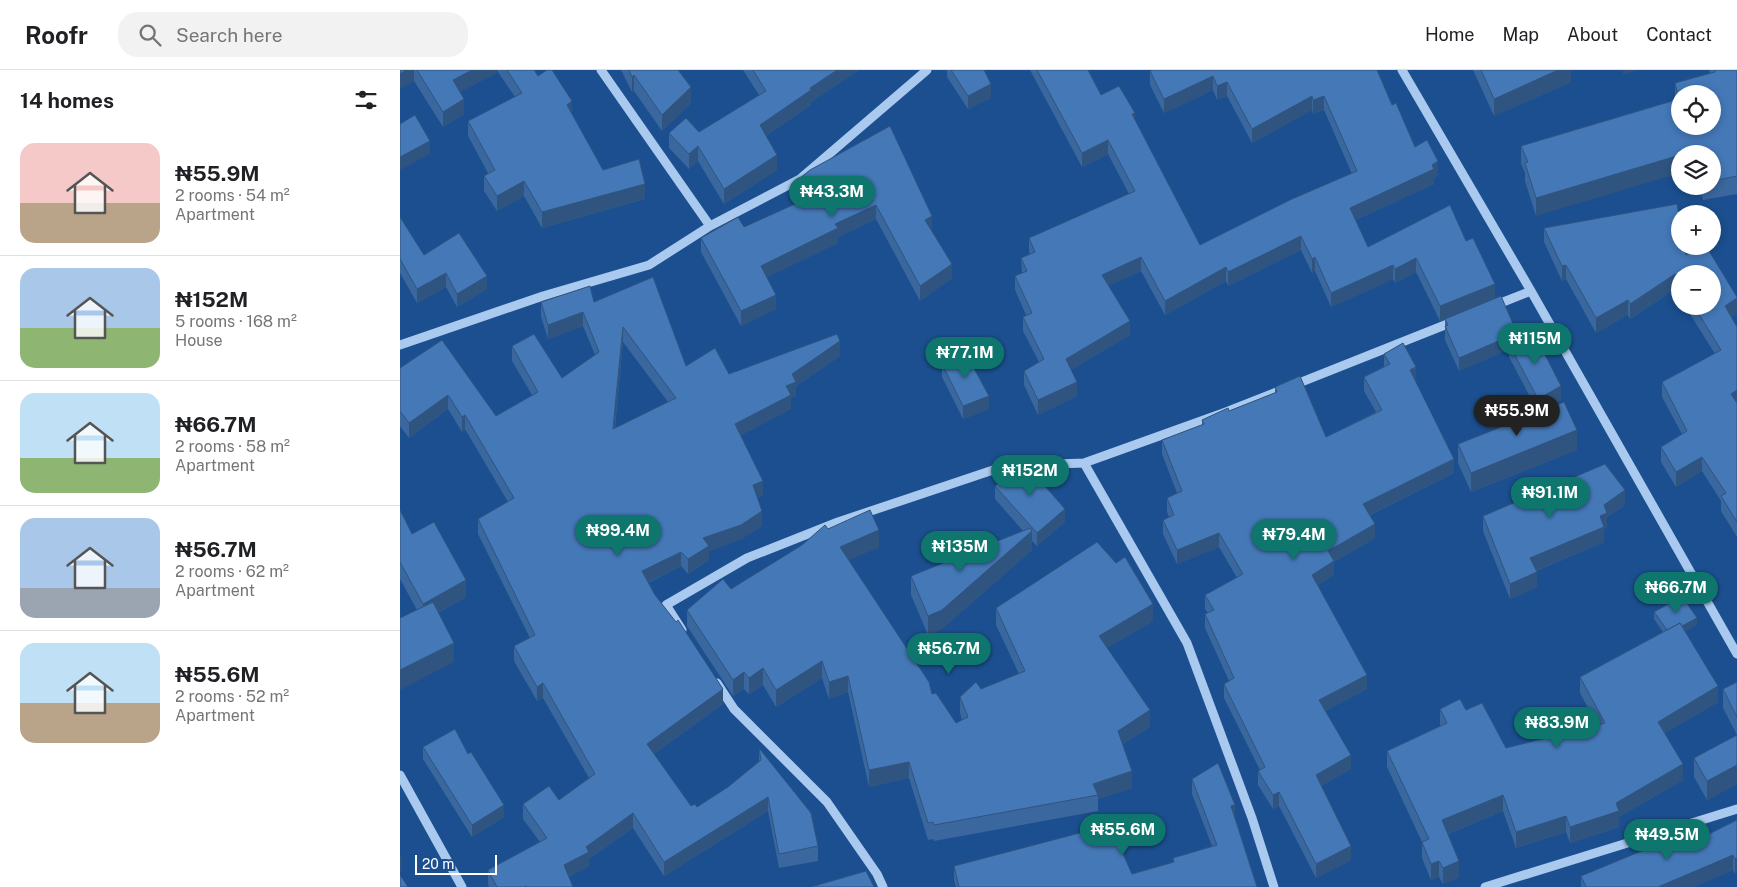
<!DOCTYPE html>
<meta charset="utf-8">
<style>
body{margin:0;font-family:"Public Sans",sans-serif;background:#f2f2f2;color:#202124;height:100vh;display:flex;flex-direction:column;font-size:19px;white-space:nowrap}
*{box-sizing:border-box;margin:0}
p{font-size:16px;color:#757577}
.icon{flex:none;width:28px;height:28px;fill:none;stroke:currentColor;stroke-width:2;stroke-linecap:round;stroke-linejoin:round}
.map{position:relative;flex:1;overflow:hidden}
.drawer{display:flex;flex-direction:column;background:#fff;width:400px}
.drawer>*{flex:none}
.tools{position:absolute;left:1271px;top:15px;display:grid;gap:10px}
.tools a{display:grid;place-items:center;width:50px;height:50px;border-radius:50%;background:#fff;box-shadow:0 2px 8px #0003;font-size:25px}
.scale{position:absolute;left:15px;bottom:12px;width:82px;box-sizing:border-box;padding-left:5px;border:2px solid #fff;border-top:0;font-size:14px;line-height:18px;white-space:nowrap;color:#fff;-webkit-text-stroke:4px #1b4f8f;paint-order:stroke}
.price{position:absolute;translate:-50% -42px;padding:0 11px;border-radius:18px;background:#0f766e;color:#fff;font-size:16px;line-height:32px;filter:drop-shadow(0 1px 2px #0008)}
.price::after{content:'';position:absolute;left:50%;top:30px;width:15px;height:11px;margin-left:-8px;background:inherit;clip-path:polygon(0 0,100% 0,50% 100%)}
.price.selected{background:#222;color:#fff}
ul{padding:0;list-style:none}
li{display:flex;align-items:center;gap:15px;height:125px;padding:0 20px}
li+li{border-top:1px solid #e0e0e0}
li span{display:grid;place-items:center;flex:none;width:140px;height:100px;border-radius:15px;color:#555}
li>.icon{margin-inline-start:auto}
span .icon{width:60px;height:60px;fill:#fffc;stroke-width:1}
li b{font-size:21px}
h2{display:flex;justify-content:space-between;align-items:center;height:60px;padding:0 20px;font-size:21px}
header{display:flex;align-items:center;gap:30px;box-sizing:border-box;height:70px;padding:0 25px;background:#fff;border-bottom:1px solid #e0e0e0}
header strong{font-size:24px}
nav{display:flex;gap:28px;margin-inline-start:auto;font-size:18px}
.search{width:350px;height:45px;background:#f2f2f2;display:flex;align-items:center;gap:12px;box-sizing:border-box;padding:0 18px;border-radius:20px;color:#757577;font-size:19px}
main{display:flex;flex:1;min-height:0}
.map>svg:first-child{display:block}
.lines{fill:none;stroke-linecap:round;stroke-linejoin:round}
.minor{stroke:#a9c9ee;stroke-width:9}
.wall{fill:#3a679d;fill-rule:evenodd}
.shaded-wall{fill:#305480}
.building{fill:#4478b7;stroke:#305480;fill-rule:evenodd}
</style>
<header>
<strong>Roofr</strong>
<div class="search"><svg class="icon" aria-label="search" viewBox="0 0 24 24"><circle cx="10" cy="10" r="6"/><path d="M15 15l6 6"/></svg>Search here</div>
<nav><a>Home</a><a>Map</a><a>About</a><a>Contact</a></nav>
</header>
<main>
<section class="drawer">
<h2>14 homes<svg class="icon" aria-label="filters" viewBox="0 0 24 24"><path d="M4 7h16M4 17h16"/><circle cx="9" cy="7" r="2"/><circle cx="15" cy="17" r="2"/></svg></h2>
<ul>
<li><span style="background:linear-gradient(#f6c9c9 60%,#b9a48a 0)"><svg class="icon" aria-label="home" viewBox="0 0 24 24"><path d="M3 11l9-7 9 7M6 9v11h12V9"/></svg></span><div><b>₦55.9M</b><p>2 rooms · 54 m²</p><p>Apartment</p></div></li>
<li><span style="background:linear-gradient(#a9c7e8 60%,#8fb573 0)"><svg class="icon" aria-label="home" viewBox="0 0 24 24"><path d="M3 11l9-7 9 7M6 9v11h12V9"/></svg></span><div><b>₦152M</b><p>5 rooms · 168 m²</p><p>House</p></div></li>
<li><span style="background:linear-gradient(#bfe0f5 65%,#8fb573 0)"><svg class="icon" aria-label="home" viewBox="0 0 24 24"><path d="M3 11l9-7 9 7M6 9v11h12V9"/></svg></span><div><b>₦66.7M</b><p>2 rooms · 58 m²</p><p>Apartment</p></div></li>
<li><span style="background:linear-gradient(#a9c7e8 70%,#9aa5b1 0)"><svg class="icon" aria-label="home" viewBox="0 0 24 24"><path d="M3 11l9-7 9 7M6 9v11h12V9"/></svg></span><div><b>₦56.7M</b><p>2 rooms · 62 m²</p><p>Apartment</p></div></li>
<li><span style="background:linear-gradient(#bfe0f5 60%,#b9a48a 0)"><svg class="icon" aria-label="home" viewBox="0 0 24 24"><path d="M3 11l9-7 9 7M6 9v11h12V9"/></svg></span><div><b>₦55.6M</b><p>2 rooms · 52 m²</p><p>Apartment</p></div></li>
</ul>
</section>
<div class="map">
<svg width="1337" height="817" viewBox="0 0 1337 817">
<rect width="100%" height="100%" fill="#1b4f8f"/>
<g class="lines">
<path class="minor" d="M201,0L310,156
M1002,0L1131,221L1337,584
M1093,236L1131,221
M0,275L143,226L249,195L310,156L400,109L527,0
M684,393L787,573L852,748L874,817
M282,560L266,535L347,488L438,452L605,396L684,393L826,342L1055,251
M317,613L334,639L427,732L477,804L483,817
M0,705L62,817
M1085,817L1337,739"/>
</g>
<path class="wall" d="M0,0H134L138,6L172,45L203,100L245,129L142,158L124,126L97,141L84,121V106L88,103L68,66V51L115,27L98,2L60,22L64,44L43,57L14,11Z
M221,0H278L291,33L262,61L234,21L232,22Z
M343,0H459L411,32V35L366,66L377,100L324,134L298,91L289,99L269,78V63L299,62L359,25Z
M547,0H551L591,28L568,39L547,7Z
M630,0H688L701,25L735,51L800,175L952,104L924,40L913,44L912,40L852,73L827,26L817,30L813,20L764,43L750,15V1L977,0L992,35L1015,77L1038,105L1034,108V114L955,150L968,177L1066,171L1095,228L1040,251L1016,202L995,213L993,209L931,237L915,201L912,203L901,180L828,216L826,211L765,245L741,201L708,216L730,265L671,300L677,326L638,345L624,315V301L639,292L623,261V247L626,245L615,220V206L622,203L621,188L630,184L629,182V168L729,124L708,84L682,97Z
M1073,0H1171V12L1094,46Z
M1309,0H1337V124L1303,130L1300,116H1312V84H1280L1136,146L1125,111V103L1121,94V76L1275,30V13L1310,3Z
M410,100L532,161L552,208L520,231L476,149L438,167V173L367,207L376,239L341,256L301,182V168L344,157L399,133L395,127V112Z
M0,147L24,185L87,219L57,237L46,217L17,233L0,203Z
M1144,158L1286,185L1337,243L1331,247L1337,257V467L1321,441V431L1302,401L1276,417L1261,392V377L1282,364L1262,327V312L1315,284L1285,236H1312L1280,204V228L1275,219L1230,249L1228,245L1196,263L1166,209L1162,211L1144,172Z
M141,232H194L286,296L329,304L440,286L396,316V326L391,328V339L341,365L363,425L357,428L362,456L341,469L309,481V490L288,504L281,496L248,513L255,525L323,634L254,684L291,736L297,737L328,717L359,692V678L418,776V791L379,798L368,741L264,806L233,758L189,789V796L169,807L173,817H89L88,814V800L140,772L123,749V734L159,730L189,708L143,628L137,631L114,591V576L130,568L78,464V449L108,432L65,359L62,362L48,339L9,368L0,356V298L96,346L132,325L112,291V276L162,308L195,285L183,256L148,269L141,247ZM223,272L268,332L215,358Z
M1045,249L1117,270L1161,330L1138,342L1109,287V279L1059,301L1045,270Z
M984,284L1016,311H1015L1054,403L970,445L975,468L934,492V505L918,515L967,619L925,641L951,699L921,716L951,790L916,808L879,736L873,739L858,715V701L860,700L824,628V614L829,611L805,558V544L808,543L805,539V525L837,508L819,477L777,494L763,464V450L769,447L767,442V428L777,423L762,384V370L802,355V350L829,341L875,323V317L926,367L976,342L964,321V307L984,297Z
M542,294L589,339L563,349L542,307Z
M1058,374L1177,380L1071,422L1058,393Z
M595,416L665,452L637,476L632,471V480L542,559L528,565L511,525V506L623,461L595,429Z
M1225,435L1207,447V458L1204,459V472L1136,501L1137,517L1110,529L1083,461V446Z
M0,440L12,464L66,527L38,543L54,592L17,540L0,509Z
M428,459L479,477L448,490L532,624L556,653L562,650L560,643V627L581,619L619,604L596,555V538L753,551L707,578L750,657L723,674L732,718L698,729V741L534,771L533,769L528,770L509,708L469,717L448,622L429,629L422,608L376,637L363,615L349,624L344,619L333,626L287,556V540L331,519Z
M1254,542L1297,555L1285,561L1318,632L1265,663L1283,710L1219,747V757L1170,773L1166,762L1116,778L1103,741L1048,764L1059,807L1043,814L1039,807L1031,810L1022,788V772L987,697V681L1040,656V639L1066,640L1106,678L1197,655L1180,623V607L1263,562L1254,549Z
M1337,612V714L1307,730L1294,707V688L1337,665L1323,638V619Z
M23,677L104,747L72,767L23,689Z
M792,709L835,747L857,817H556L554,810V796L732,804L773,792V788L812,776L792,724Z
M1337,750L1335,804L1333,800L1293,817H1181V806L1289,774Z"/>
<path class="shaded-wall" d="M6,0H14V11L0,19V4Z
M72,0H98V2L53,26V10Z
M437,0H459L411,32V35L360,70V55L410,18Z
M1158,0H1171V12L1094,46V29Z
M1223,0H1237L1223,5Z
M234,5V21L232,22V7Z
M813,6V20L764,43V29Z
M827,12V26L817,30V16Z
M591,14V28L568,39V26Z
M291,17V33L262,61V45Z
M912,26V40L852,73V59Z
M924,26V40L913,44V30Z
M64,29V44L43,57V42Z
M172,31V47L167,35Z
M735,43V57L732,44Z
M708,70V84L682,97V83Z
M30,71V84L0,100V87Z
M298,76V91L289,99V84Z
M1296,80V84H1284Z
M377,85V100L324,134V119Z
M1280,85V103L1136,146V128Z
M1038,91V105L1034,108V114L950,152V138Z
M124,111V126L97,141V126Z
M245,114V129L142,158V142Z
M476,135V149L438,167V173L361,210V196L435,154Z
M532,146V161L525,150Z
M901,166V180L828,216V202Z
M741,187V201L702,219V205Z
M915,187V201L912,203V189Z
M1016,188V202L995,213V199Z
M552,194V208L520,231V216Z
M993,195V209L931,237V223Z
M1166,195V209L1162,211V196Z
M826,197V211L765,245V231Z
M46,203V217L17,233V219Z
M1275,204V219L1230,249V234Z
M87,206V219L57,237V224Z
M1095,214V228L1040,251V236Z
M376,225V239L341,256V241Z
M1337,228V243L1325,251V236Z
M1228,230V245L1196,263V248Z
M183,242V256L148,269V255Z
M730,251V265L666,303V289Z
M223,257V272L213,373V359Z
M1117,263V276L1109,274V279L1059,301V288Z
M440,271V286L396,316V326L391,328V339L335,368V354L386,316L392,304Z
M1016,297V311L1010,314V300Z
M677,312V326L638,345V330Z
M1161,316V330L1138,342V329Z
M1337,320V335L1331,324Z
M48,325V339L9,368V353Z
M589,326V339L563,349V336Z
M65,345V359L62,362V347Z
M1177,360V380L1071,422V403Z
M1302,387V401L1276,417V402Z
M1054,389V403L963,448V434Z
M363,411V425L353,430V415Z
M1225,420V435L1207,447V458L1204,459V472L1130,503V488L1200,446L1204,435Z
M665,439V452L637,476V463Z
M362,441V456L341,469L309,481V490L288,504V489L303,468Z
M975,454V468L934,492V505L912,519V505L928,481Z
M479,460V477L440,494V477Z
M632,461V480L542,559L528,565V546Z
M819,463V477L777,494V480Z
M281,482V496L242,515V501Z
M1137,502V517L1110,529V514Z
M66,510V527L23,551V534Z
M753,534V551L699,583V566Z
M1297,548V555L1269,570V563Z
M54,573V592L0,620V600Z
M422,591V608L376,637V620Z
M363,598V615L349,624V608Z
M344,602V619L333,626V610Z
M967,605V619L919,644V630Z
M448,606V622L429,629V612Z
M143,613V628L137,631V617Z
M1318,616V632L1258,667V652Z
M323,619V634L247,689V674Z
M750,640V657L718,677V661Z
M951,685V699L916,719V705Z
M509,692V708L469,717V700Z
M1283,694V710L1219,747V757L1170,773V757L1216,733Z
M1337,695V714L1307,730V711Z
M732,701V718L698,729V725L693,714Z
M879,722V736L873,739V725Z
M1103,725V741L1042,766V750Z
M368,727V741L264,806V792Z
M104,735V747L72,767V755Z
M835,735V749L831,736Z
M233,743V758L189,789V796L164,810V795L186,777Z
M1166,746V762L1116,778V762Z
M951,776V790L916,808V794Z
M1333,785V800L1293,817H1258Z
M2,786V801L0,802V787Z
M1337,788V803L1335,804V789Z
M1039,791V807L1031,810V794Z
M1059,791V807L1043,814V798Z"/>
<path class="building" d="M0,0H6L0,4Z
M17,0H72L53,10L64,29L43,42Z
M107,0H134L138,6L147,0H152L172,31L167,35L203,100L239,89L245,114L142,142L124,111L97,126L84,106L95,100L68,51L122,23Z
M229,0H278L291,17L262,45L234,5L232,7Z
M353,0H437L410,18L411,20L360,55L377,85L324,119L298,76L289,84L269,63L286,48L299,62L366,21Z
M551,0H584L591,14L568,26Z
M637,0H688L701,25L719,16L735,43L732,44L800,175L892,129L957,101L924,26L913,30L912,26L852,59L827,12L817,16L813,6L764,29L750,1L752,0H977L992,35L996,33L1015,77L1027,70L1038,91L1032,95L1034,99L950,138L968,177L1050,135L1066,171L1073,168L1095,214L1040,236L1016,188L995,199L993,195L931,223L915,187L912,189L901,166L828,202L826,197L765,231L741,187L702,205L730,251L666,289L677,312L638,330L624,301L644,289L623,247L632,243L615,206L627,201L621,188L635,182L629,168L735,121L708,70L682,83Z
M1081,0H1158L1094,29Z
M1315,0H1337V106L1312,111V84H1297L1296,80L1284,84H1280V85L1136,128L1125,93L1128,92L1121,76L1279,29L1275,13L1315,2ZM1280,24H1312V56H1280Z
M15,45L30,71L0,87V54Z
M490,56L532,146L525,150L552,194L520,216L476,135L435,154L438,158L361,196L376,225L341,241L301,168L338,147L344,157L406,129L395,112L410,100Z
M1277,134L1280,151V176H1284L1286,185L1300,176H1306L1337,227V228L1325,236L1337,257V320L1331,324L1337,333V452L1321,426L1326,423L1302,387L1276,402L1261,377L1287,361L1262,312L1321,280L1294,236H1312V204H1280V213L1275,204L1230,234L1228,230L1196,248L1166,195L1162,196L1144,158Z
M0,147L24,185L59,163L87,206L57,224L46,203L17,219L0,189Z
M253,207L286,296L315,278L329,304L437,264L440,271L392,304L396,312L386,316L391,325L335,354L363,411L353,415L362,441L341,455L303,468L309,476L288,489L281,482L242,501L255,525L276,552L278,550L323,619L247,674L291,736L295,734L297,737L328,717L361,690L359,678L411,743L418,776L379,784L368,727L264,792L233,743L186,777L189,782L164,795L173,817H127L126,816L124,817H97L88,800L147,768L123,734L149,716L159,730L195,704L143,613L137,617L114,576L135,565L78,449L114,428L65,345L62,347L48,325L9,353L0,341V298L42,270L96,346L138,322L112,276L134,264L162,308L199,282L183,242L148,255L141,232L190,216L194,232ZM223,257L276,328L213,359L216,327Z
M1101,226L1117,263L1059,288L1045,256L1048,255L1045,249Z
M1133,261L1161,316L1138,329L1109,274Z
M1003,273L1016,297L1010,300L1054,389L963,434L975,454L928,481L934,491L912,505L967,605L919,630L951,685L916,705L951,776L916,794L879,722L873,725L858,701L865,697L824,614L834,608L805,544L814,540L805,525L843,504L819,463L777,480L763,450L774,445L767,428L782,421L762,370L804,354L802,350L828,338L829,341L877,322L875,317L900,306L926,367L982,340L964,307L990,294L984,284Z
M564,280L589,326L563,336L542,294Z
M1164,332L1177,360L1071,403L1058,374Z
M623,391L665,439L637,463L595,416Z
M1205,394L1225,420L1204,435L1207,443L1200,446L1204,457L1130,488L1137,502L1110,514L1083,446Z
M0,440L12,464L34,452L66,510L23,534L0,492Z
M470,440L479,460L440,477L529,612L532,624L536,623L556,653L568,647L560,627L576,612L581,619L625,601L596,538L697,472L716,493L725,487L753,534L699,566L750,640L718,661L732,701L693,714L698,725L534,755L533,752L528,753L509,692L469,700L448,606L429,612L422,591L376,620L363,598L349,608L344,602L333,610L287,540L323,509L331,519L402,475L425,455L428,459Z
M630,458L632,461L542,540L528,546L511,506Z
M1282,526L1297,548L1282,556L1280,553L1267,560L1254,542Z
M33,532L54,573L0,600V548Z
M1280,553L1318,616L1258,652L1283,694L1216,733L1219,741L1170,757L1166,746L1116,762L1103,725L1042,750L1059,791L1043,798L1039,791L1031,794L1022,772L1029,769L987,681L1047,653L1040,639L1060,629L1066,640L1082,633L1106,678L1205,653L1180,607Z
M1337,612V647L1323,619Z
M55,659L68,684L71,682L104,735L72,755L23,677Z
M1337,665V695L1307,711L1294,688Z
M818,693L835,735L831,736L857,817H559L554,796L710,755L732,804L774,792L773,788L817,775L792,709Z
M1337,750V788L1335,789L1333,785L1258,817H1186L1181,806L1285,763L1289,774Z
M466,801L474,817H411Z
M0,805L8,817H0Z"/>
</svg>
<div class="tools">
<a><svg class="icon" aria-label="locate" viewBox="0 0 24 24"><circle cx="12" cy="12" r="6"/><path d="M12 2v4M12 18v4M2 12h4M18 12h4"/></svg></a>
<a><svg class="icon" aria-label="layers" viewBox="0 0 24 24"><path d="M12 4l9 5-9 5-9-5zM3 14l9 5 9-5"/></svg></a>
<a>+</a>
<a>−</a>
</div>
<div class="scale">20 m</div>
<b class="price" style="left:432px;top:148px">₦43.3M</b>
<b class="price" style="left:1135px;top:295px">₦115M</b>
<b class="price" style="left:565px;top:309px">₦77.1M</b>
<b class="price selected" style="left:1117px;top:367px">₦55.9M</b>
<b class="price" style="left:630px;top:427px">₦152M</b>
<b class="price" style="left:1150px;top:449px">₦91.1M</b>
<b class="price" style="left:218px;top:487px">₦99.4M</b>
<b class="price" style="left:894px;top:491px">₦79.4M</b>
<b class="price" style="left:560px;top:503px">₦135M</b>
<b class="price" style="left:1276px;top:544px">₦66.7M</b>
<b class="price" style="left:549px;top:605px">₦56.7M</b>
<b class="price" style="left:1157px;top:679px">₦83.9M</b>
<b class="price" style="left:723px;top:786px">₦55.6M</b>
<b class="price" style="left:1267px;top:791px">₦49.5M</b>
</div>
</main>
